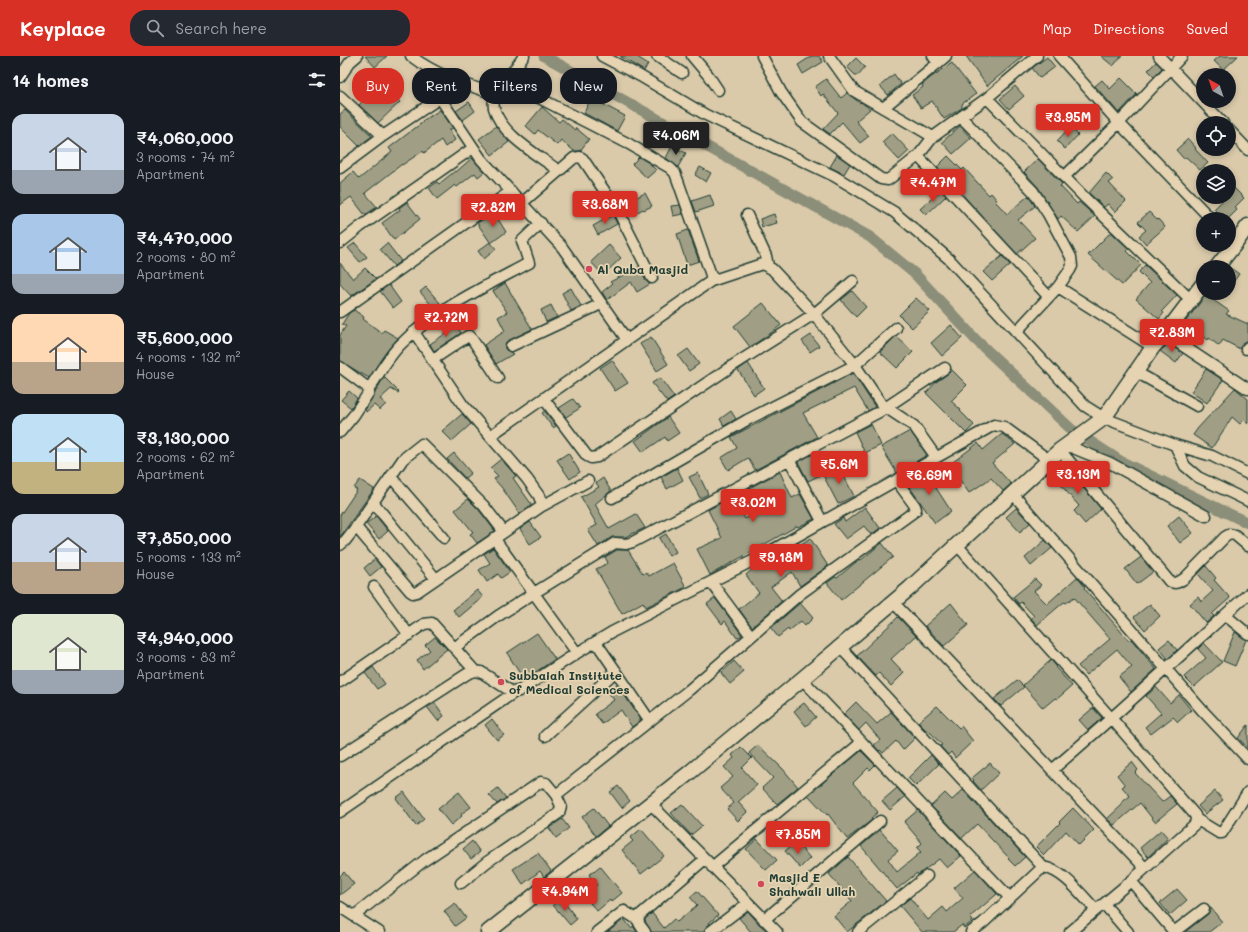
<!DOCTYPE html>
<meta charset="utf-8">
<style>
body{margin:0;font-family:Mali,sans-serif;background:#242831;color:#f1f3f6;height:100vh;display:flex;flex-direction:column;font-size:15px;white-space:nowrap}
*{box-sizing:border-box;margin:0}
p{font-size:13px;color:#9ea1a6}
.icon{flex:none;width:22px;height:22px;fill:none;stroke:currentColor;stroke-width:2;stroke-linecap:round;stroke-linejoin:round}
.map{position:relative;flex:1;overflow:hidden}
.panel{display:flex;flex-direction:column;background:#171b24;width:340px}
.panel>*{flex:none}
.top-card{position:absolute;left:12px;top:12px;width:380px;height:36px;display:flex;gap:8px}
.needle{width:26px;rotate:320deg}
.fabs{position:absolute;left:856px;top:12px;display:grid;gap:8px}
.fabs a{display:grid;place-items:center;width:40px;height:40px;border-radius:50%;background:#171b24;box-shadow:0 2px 6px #0003;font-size:20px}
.price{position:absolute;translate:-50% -34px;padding:0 9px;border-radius:4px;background:#d93025;color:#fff;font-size:13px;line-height:26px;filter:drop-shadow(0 1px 2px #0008)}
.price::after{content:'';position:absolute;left:50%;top:24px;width:12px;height:9px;margin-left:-6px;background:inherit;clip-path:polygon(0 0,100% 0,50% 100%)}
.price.selected{background:#222;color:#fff}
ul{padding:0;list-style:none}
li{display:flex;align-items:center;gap:12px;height:100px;padding:0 12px}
li span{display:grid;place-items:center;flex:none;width:112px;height:80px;border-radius:12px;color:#555}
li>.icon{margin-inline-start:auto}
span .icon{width:48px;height:48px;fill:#fffc;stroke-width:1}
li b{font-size:17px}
h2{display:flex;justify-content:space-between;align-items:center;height:48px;padding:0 12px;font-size:17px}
.chip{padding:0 14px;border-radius:16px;background:#171b24;box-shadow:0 2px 6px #0003;font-size:14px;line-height:36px}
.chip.selected{background:#d93025;color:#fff}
header{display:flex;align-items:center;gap:24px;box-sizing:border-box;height:56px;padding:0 20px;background:#d93025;color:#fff}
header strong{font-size:19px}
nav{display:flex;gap:22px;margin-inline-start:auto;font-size:14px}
.search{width:280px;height:36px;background:#242831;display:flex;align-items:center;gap:10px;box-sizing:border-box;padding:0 14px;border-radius:16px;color:#9ea1a6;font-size:15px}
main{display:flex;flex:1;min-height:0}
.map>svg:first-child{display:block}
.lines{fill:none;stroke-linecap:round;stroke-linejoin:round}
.canal{stroke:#8b8e78;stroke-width:11}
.building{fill:#a09f85;stroke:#1f3d34}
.street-casing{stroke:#1f3d34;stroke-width:13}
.secondary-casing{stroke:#1f3d34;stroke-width:17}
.street{stroke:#e6d3b1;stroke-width:10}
.secondary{stroke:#e6d3b1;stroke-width:14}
.poi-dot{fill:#d1495b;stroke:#e6d3b1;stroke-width:1.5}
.labels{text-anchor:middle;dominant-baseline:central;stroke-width:3.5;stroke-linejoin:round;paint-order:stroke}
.poi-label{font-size:12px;font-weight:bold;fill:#1f3d34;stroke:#e6d3b1;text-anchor:start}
</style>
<header>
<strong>Keyplace</strong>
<div class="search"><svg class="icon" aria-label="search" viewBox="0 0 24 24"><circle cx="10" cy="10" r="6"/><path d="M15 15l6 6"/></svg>Search here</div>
<nav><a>Map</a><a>Directions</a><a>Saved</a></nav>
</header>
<main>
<section class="panel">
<h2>14 homes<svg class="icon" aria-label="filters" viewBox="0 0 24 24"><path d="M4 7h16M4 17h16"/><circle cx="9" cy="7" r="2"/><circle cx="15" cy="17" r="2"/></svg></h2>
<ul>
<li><span style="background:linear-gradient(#c9d6e8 70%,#9aa5b1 0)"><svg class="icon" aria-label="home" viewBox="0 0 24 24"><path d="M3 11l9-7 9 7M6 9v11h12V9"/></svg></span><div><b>₹4,060,000</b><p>3 rooms · 74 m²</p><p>Apartment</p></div></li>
<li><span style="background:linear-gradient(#a9c7e8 75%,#9aa5b1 0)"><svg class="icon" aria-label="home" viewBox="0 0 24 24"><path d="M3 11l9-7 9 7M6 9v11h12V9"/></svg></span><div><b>₹4,470,000</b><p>2 rooms · 80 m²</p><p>Apartment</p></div></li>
<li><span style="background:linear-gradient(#ffd9b3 60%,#b9a48a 0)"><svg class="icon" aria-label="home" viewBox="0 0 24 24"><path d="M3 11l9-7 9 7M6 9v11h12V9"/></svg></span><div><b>₹5,600,000</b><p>4 rooms · 132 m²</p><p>House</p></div></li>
<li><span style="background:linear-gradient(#bfe0f5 60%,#c2b280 0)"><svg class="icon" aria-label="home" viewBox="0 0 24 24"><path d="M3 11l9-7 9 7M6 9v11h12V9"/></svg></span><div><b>₹3,130,000</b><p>2 rooms · 62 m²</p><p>Apartment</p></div></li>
<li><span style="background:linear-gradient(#c9d6e8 60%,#b9a48a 0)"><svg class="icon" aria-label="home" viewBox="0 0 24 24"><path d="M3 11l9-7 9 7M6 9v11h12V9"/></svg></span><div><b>₹7,850,000</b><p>5 rooms · 133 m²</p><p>House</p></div></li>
<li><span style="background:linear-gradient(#dfe7d0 70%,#9aa5b1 0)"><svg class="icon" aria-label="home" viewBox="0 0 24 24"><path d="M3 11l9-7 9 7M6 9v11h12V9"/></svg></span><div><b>₹4,940,000</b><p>3 rooms · 83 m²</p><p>Apartment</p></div></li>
</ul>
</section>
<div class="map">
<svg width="908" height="876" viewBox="0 0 908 876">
<rect width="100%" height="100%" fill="#dacaaa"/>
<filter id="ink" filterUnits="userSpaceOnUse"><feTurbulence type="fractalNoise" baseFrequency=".025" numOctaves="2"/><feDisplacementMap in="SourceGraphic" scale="8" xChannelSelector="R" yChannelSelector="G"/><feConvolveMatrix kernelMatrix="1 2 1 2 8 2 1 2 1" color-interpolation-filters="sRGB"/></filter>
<g filter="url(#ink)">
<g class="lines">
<path class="canal" d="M204,0L530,181L575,218L636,284L731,373L782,406L908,467"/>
</g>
<path class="building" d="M25,0H47L35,11Z
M280,0H296L308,8L304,15Z
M472,0H479L483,6L463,18L458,9Z
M626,0H683L647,30Z
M761,0H782L773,10Z
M880,0H898L883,14L874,5Z
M707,1L715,11L700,22L692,12Z
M516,2L525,11L518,19H515L507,11Z
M816,6L822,12L814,20L808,14Z
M612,7L636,38L622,48V52L604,63L592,45L581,52L572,39L583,31L582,29L590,22Z
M554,18L561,28L548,39L540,30Z
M781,22L797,38L779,57L755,30L762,24L770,33Z
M486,23L501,42L507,37L520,47L521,46L530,53L516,65L529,80L520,87L502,66L490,78L483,73L498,57L483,38L481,40L475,31Z
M41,26L60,46L38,67L19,49Z
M675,30L684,40L669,53L660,43Z
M251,42L285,60L277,75L244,57Z
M129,46L135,55L123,64L116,55Z
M202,51L219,66L222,63L235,74L236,72L249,83L240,95H234L221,84L217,89L198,74L195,78L186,70Z
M5,54L32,80L19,90L0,71V58Z
M100,54L113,72L109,74L115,84L105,91L101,84L84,97L83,95L62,109V108L25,137L37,151L25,159L11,141L0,149V127L13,116L19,123L52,96L49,92L83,66L82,65Z
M156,70L169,86L152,99L139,83Z
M620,70L631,82L613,98L602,86Z
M730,71L738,79L725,93L717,85Z
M552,77L569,95L559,104L542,86Z
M848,83L856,92L855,93L868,107L860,114L846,101L844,103L836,94Z
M332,90L346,97L338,111L326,102Z
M497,99L510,108L504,118L490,111Z
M608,100L622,114L624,112L649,139L651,137L657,144L655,145L667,158L688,140L695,150L678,164L695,182L677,198L597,111Z
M299,101L309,107L316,114L307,122L292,108Z
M132,102L144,116L138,121L135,117L117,131L115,129L97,143L89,132L97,126L99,128L115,115L116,116Z
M698,103L722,128L720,130L737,148L739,146L755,160L738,176L721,160L718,163L698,131L684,116Z
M360,111L371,117L366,126L355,119Z
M766,117L773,124L769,127L786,145L775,156L768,148L764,151L749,137Z
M889,127L904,142L895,151L897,154L888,163H884L874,153L886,141H889Z
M601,134L606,140L586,159L580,153Z
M305,137L312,150L304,154L303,153L288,161L283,148Z
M370,139L374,150L356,156L352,145Z
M170,144L175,149L158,163L166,176L151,187L156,193L144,203L138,195L150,186L137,167L145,162L146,163Z
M67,146L80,163L54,184L42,167L60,154L59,152Z
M340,149L343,158L333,160L331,150Z
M809,156L817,164L818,163L825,171L806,188L799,180L806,174L798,166Z
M434,158L437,167L422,171L420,163Z
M273,159L277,168L258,179L253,170Z
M348,174L359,205L347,209L337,178Z
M771,176L789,193L787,195L801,209L782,229L748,199Z
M15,187L27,201L20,206L8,192Z
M47,187L61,205L54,210L40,193Z
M269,189L281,202L263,219L251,206Z
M662,200L670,209L652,225L643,216Z
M0,207L13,223L25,212L36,223L11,240L0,228Z
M805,209L837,239L822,255L824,257L819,263L796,243L810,227L799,216Z
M299,211L306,225L310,228L297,236L291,226L267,244L262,236L272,228L270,226Z
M889,211L899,218L889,232Z
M165,227L192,273L166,286L165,290V293L173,298L156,308L144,289L165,275L158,261L167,256L153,235Z
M49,229L61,246L53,252L40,235Z
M86,231L100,247L94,252L80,236Z
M231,232L241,250L231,255L222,237Z
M512,235L526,251L516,261L501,244Z
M866,239L889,255L886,258L908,268V285L903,286L900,293L883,284L879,290L869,282L868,284L851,271L844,283L836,278Z
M576,242L590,255L572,272L559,259Z
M423,247L441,269L431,277L410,291L394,270Z
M211,249L217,261L206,266L201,254Z
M14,254L24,261L23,263L42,277L44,274L58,282L47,295L29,322L0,305V279L6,270L2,268L9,257Z
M611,269L622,282L602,300L591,287Z
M117,270L121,277L94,295L90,288Z
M471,279L479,290L470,296L462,285Z
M556,280L573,296L557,312L540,296Z
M311,281L328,308L317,315L300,288Z
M828,288L843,297L836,307L820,295Z
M348,293L359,308L349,315L338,300Z
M272,304L288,327L275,335L260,312Z
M408,307L424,332L414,339L398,314Z
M611,313L627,329L611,345L621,354L620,355L634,369L626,377L586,337L596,326L609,317Z
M866,313L883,324L867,347L851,336Z
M513,317L535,351L528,355L514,332L463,357L477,381L415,414L408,402L388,414L381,402L397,392L391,381Z
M44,321L59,336L58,337L51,333L40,343L46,348L40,354L34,349L26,356L25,354Z
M320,322L334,341L327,346L312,327Z
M895,332L908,343V368L904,364L900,368L892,361L872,392L853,379L858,372Z
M9,335L17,342L11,352L1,344Z
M233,343L240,352L226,361L219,352Z
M205,355L216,370L213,372L202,357Z
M391,355L396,363L384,370L380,363Z
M122,358L131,368L112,385L102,375Z
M328,361L339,377L327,385L325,381L303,396L295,385Z
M531,368L541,389L525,397L515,376Z
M570,375L587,399L557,417L541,391Z
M662,378L675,388L652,407L671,428L663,435L651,422L629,437L609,409L638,387L643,394Z
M114,397L131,417L125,422L107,403Z
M228,397L240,416L230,423L217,404Z
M473,398L483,418L468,425L458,406Z
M161,403L176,420L173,422L192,449L180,458L162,432L154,423L158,420L150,412Z
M499,410L514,440L498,448L483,419Z
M725,410L761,453L745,468L734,455L739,450L713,420Z
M337,412L343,424L327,433L321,421Z
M585,415L611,455L595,467L566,426Z
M440,416L452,442L460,438L474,463L458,471L457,470L370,519L357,493L382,482L368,454L393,440L405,463L420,455L409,432Z
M358,417L368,438L360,442L349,421Z
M263,422L271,435L255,448L269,473L296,458L305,472L285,481H272L258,490L248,474L257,469L241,441L259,431L256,427Z
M20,424L34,433L0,481V459L17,434L14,432Z
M128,443L139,454L155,475L137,487L130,478L133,476L115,454Z
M525,451L540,472L531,479L524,470L506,483L494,468L503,462L505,466Z
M676,452L690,467L680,476L666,461Z
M36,460L48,475L39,483L26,468Z
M839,460L853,477L840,487L827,470Z
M190,466L201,481L190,488L180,473Z
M326,478L336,496L329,500L319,482Z
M470,482L488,510L460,530L452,516L431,531L442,545L412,571L399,553L419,537L406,519L415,511L417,513L438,499L458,487L460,489Z
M705,484L712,492L691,510L685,502Z
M542,487L553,501L501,544L487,527L495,521L497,522L516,506L520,503L521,504Z
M153,492L170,516L161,522L158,518L147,526L139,514L150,507L144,498Z
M277,494H288L303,518L306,516L309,520L333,507L346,531L306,551L303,546L282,558L256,513L268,507L265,501Z
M801,501L813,516L797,528L785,513Z
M35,503L41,511L30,520L24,512Z
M866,510L876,522L874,524L890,542L872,558L874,560L866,567L850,548L858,541L861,546L873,535L858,518Z
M737,521L745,531L744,532L789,585L791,583L816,613L791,636L779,621L792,611L777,593L746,619L738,610L770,583L734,541L726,547L724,546L697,569L691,562L694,560L681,546L679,548L673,541L695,523L701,529L694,535L707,548Z
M137,534L143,541L119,561L113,554Z
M375,542L402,579L397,582L385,565L382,568L367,548Z
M460,547L473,562L465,570L461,565L449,575L448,573L438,581L431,572Z
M611,547L628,569L604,590L585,570Z
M810,548L820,560L805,574L794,561Z
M558,561L576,580L551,603L564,617L551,630L539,617L536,620L517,600Z
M895,576L906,584L895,610L883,605Z
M197,577L215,603L184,624L167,597Z
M95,581L107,593L83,613L77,604L90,594L85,589Z
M829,584L837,594L828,603L819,592Z
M864,587L882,606L854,631L844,621L866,602L858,593Z
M711,604L716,610L715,611L732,630L717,643L715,642L703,652L683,629Z
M394,605L404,616L390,628L381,617Z
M33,611L45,628L37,633L25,617Z
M677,624L684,631L661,650L654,643Z
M277,628L301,664L292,671L281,654L262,668L255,658L274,644L268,636Z
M816,631L830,647L839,639L851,654L838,666L833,661L811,678L805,671L821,657L806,640Z
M516,646L537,668L551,656L575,682L563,694L556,685L543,697L540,694L539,695L534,689L540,684L526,667L519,674L504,658Z
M95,647L104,660L98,665L87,651Z
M464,647L476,661L466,670L454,655Z
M597,650L619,672L621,670L633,685L615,702L611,696L608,699L600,690L602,689L590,676H589L585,673L578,666Z
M753,652L762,662L748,674L739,664Z
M152,663L164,679L157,684L145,669Z
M908,669V692L898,682Z
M418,689L443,713L458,731L437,748L422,732L433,722L409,697Z
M401,691L412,702L402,712L417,729L398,746L407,756L398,765L387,753L394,747L380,732L393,721L384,711L394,702L392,699Z
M521,695L535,709L530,714L528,712L513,727L538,756L531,762L532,764L507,783L488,758L487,759L468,739Z
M591,699L599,708L576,730L568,722Z
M792,706L798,714L795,717L822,746L830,740L837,748L815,766L800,747L774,769L767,763L782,749L781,747L790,740L782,731L785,729L777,719Z
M650,707L659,717L641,734L633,725L634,724L632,722Z
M278,730L290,745L282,752L270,736Z
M158,732L166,742L157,748L149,739Z
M557,732L565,741L550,754L542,745Z
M623,734L685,801L675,810L668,803L669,802L637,768L622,782L591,750L605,737L612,744Z
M875,735L883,744L865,758L858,750Z
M64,736L84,763L76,770L56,742Z
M119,736L131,751L121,758L122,760L111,769L98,753Z
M342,748L362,770L351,779L331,757Z
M254,752L268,770L256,780L242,761Z
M733,752L754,774L739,789L726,775L704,799L696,791L720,767L719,766Z
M578,754L621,800L607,812L599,803L578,819L577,817L557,833L521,790L540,774L558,795L548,803L557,816L581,796L577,792L582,787L564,766Z
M222,763L229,772L216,782L209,772Z
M301,773L324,800L301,818L282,794L293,785L290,782Z
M821,774L828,782L808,801L800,792Z
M417,783L437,804L426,814L406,793Z
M132,785L140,796L131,803L123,793Z
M456,786L470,802L460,812L445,795Z
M198,797L211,815L204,821L200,815L183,828L173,813Z
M508,801L546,845L507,876L494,860L512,845L489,818Z
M260,810L282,837L271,846L270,844L257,855L244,840L257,829L249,819Z
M635,814L657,838L630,861L633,865L624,872L622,869L613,876H582L560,850L570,842L588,864L603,851L607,856L623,842L614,832Z
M4,816L14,828L0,839V820Z
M837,833L847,844L830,859L820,847Z
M357,835L378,859L369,867L370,868L366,871L364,876H311L305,865V863L312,857L324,872L334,863L337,866L357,849L350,841Z
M221,842L237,863L230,869L213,849Z
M115,847L126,862L115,870L104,855Z
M871,852L882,866L869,876H845L868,858Z
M408,855L419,868L428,876H411L399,862Z
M284,863L291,872L293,870L297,876H268Z"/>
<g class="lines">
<g class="street-casing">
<path id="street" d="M71,0C94,18 124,28 151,37L159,34L184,0
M262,0L300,20L366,59L494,120L554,156L609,203L745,350L764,362L835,389L872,400L908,418
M317,0L342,17
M352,0L368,19L378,34
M422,0L441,36L462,66L541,123L548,124L578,100L593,81L647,42L697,0
M489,0L514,35L593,81
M593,0L598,7L606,0
M719,0L779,67L871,163
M819,0L883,67
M0,21L10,6L17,0
M154,37C154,42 153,48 154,52C161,79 198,99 219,115
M0,40L43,80
M100,42L141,103L222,191L287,284
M647,42L746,143L850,243
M543,52L598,7
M621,61L693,135L708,158L731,201L732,210L730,214L718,231L676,276
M889,74L908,94
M578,100L708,240
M0,112L43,80L122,27
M724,121L779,67L842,0
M182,147L234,102L240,101L243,103L278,155L312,222
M407,159L426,200L428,210
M0,187L20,171L133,92
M371,225L422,208L432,213L474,258L515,309L542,349L574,370L596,401
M718,231L813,291
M0,256L171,135
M74,276L123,349L187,423L199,440L202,450
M825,278L908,333
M171,290L261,248
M906,293L908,291
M92,304L128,280H130L158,322
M0,311L27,331L29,336L14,359L0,376
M796,316L857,350
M29,333C39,318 48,301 61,288C93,255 148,229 189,207L182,185L201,167
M204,343L247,400L251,402L257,401L392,310L474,258L513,225
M150,380L371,225V219L338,125L335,117L330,112L289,88L166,25
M726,389L770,407L866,460
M835,389L845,410L858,421L908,445
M720,394L829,525C836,529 839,526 845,522L885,481L890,478L895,479L908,490
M449,403L482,465
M51,421L104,482
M673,438L861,653L908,703
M272,442L407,364L515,309L556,272
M33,446L96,523
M16,471L70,535L73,537L77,536L202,450L248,425
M154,482L237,597
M0,489L5,485L16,471L63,403L82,388L144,450L164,476
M617,489L772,663L855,759L856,763L855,768L791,825L730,876
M371,526L411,580
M34,531L69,579
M553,546L805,812
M885,559L908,578
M256,586L310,665
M500,591L703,811L643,867L631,876
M114,592L158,560L194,537L275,487L286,488L293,486L539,356L605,312
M462,623L670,842
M0,626L84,568L92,567L135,615
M205,680L276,615
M0,700L127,618L135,615L141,616L172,636L179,635L237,597L272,576L422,500L654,369L664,371L709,404
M712,714C779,657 843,597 908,538
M216,739L349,634L460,538L575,455L576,453L575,450L556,424
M310,747L437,876
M0,756L175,636
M856,763L879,777H882L908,736
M372,811L522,686
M703,811C725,815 741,839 756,854
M791,825L834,876
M764,848L788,876
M0,851L39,876
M14,860L85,804L201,726L206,727L216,739L221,750L219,757L147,806L121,827
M424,864L540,765
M257,876L284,855L298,864
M305,876C301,870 296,867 300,859L365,803
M370,876L408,847
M518,876L587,820
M834,876L864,853"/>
</g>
<g class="secondary-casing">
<path id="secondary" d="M877,211L895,188L908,170
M148,876L349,717L462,623L570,532L720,394L764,362L813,291L825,278L863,228"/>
</g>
<use href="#street" class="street"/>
<use href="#secondary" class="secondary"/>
</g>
</g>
<g class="poi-dot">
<circle cx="249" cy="213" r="4"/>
<circle cx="161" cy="626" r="4"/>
<circle cx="421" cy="828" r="4"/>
</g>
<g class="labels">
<g class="poi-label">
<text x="257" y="213">Al Quba Masjid</text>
<text x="169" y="619">Subbaiah Institute<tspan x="169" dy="14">of Medical Sciences</tspan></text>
<text x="429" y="821">Masjid E<tspan x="429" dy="14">Shahwali Ullah</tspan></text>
</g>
</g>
</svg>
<div class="fabs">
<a><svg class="needle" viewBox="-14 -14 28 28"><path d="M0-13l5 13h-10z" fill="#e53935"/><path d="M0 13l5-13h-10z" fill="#9ea1a6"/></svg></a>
<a><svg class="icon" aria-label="locate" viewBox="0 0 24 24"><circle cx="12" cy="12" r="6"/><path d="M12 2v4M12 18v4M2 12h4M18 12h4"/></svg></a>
<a><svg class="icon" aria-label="layers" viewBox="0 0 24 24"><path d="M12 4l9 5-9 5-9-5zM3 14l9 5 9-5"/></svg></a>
<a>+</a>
<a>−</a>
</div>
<b class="price" style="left:728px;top:82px">₹3.95M</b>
<b class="price selected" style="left:336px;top:100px">₹4.06M</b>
<b class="price" style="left:593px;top:147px">₹4.47M</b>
<b class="price" style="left:265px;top:169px">₹3.68M</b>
<b class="price" style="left:153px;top:172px">₹2.82M</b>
<b class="price" style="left:106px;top:282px">₹2.72M</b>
<b class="price" style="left:832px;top:297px">₹2.83M</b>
<b class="price" style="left:499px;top:429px">₹5.6M</b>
<b class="price" style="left:738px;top:439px">₹3.13M</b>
<b class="price" style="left:589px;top:440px">₹6.69M</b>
<b class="price" style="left:413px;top:467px">₹3.02M</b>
<b class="price" style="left:441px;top:522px">₹9.18M</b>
<b class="price" style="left:458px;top:799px">₹7.85M</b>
<b class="price" style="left:225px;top:856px">₹4.94M</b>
<div class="top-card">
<a class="chip selected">Buy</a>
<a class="chip">Rent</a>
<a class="chip">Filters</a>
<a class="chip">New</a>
</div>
</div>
</main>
